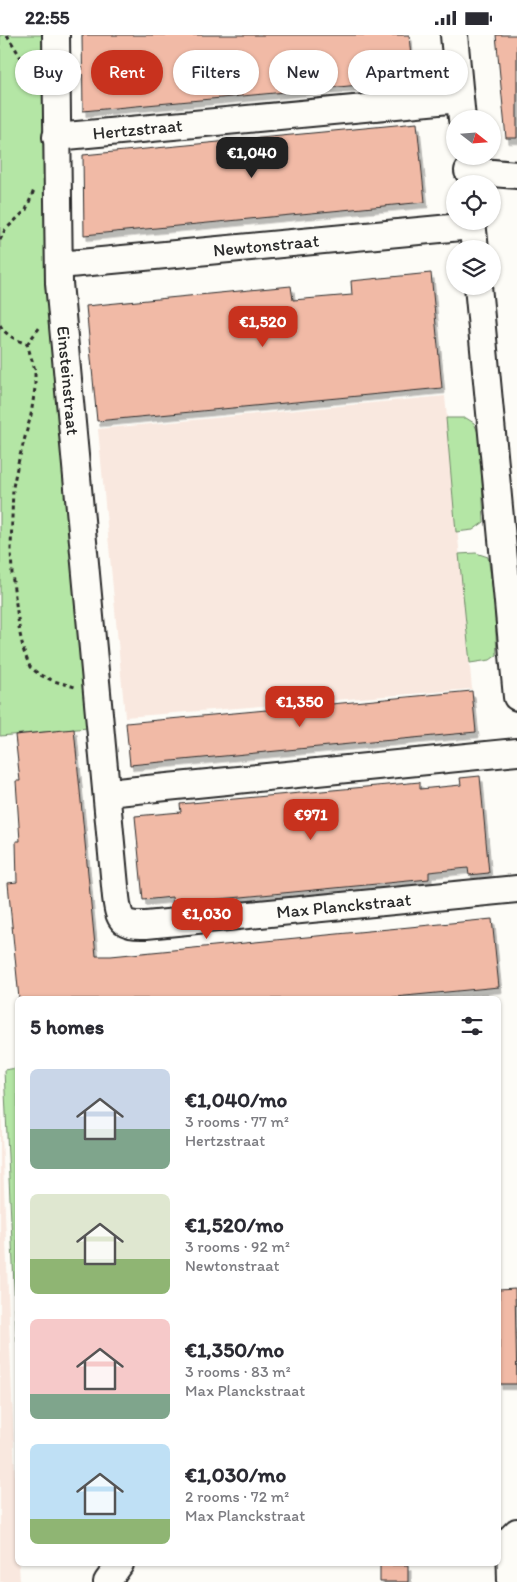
<!DOCTYPE html>
<meta charset="utf-8">
<style>
body{margin:0;font-family:Itim,sans-serif;background:#f7f7f7;color:#2b2b33;height:100vh;display:flex;flex-direction:column;font-size:19px;white-space:nowrap}
*{box-sizing:border-box;margin:0}
p{font-size:16px;color:#7c7c81}
.icon{flex:none;width:28px;height:28px;fill:none;stroke:currentColor;stroke-width:2;stroke-linecap:round;stroke-linejoin:round}
.map{position:relative;flex:1;overflow:hidden}
.drawer{position:absolute;left:15px;top:961px;width:486px;height:570px;display:flex;flex-direction:column;background:#fff;border-radius:8px;box-shadow:0 1px 4px #0004}
.drawer>*{flex:none}
.hud{position:absolute;left:15px;top:15px;width:488px;height:45px;display:flex;gap:10px}
.needle{width:32px;rotate:107deg}
.buttons{position:absolute;left:446px;top:75px;display:grid;gap:10px}
.buttons a{display:grid;place-items:center;width:55px;height:55px;border-radius:50%;background:#fff;box-shadow:0 1px 4px #0004;font-size:25px}
.price{position:absolute;translate:-50% -42px;padding:0 11px;border-radius:10px;background:#c8321e;color:#fff;font-size:16px;line-height:32px;filter:drop-shadow(0 1px 2px #0008)}
.price::after{content:'';position:absolute;left:50%;top:30px;width:15px;height:11px;margin-left:-8px;background:inherit;clip-path:polygon(0 0,100% 0,50% 100%)}
.price.current{background:#222;color:#fff}
ul{padding:0;list-style:none}
li{display:flex;align-items:center;gap:15px;height:125px;padding:0 15px}
li span{display:grid;place-items:center;flex:none;width:140px;height:100px;border-radius:8px;color:#555}
li>.icon{margin-inline-start:auto}
span .icon{width:60px;height:60px;fill:#fffc;stroke-width:1}
li b{font-size:21px}
h2{display:flex;justify-content:space-between;align-items:center;height:60px;padding:0 15px;font-size:21px}
.tag{padding:0 18px;border-radius:22px;background:#fff;box-shadow:0 1px 4px #0004;font-size:18px;line-height:45px}
.tag.current{background:#c8321e;color:#fff}
.status{display:flex;justify-content:space-between;align-items:center;height:35px;padding:0 25px;background:#fff;direction:ltr}
.status svg{height:14px;fill:currentColor}
.map>svg:first-child{display:block}
.built{fill:#f9e8df}
.green{fill:#b4e6a5;stroke:#708868}
.building{fill:#f1baa6;stroke:#2b2b2b;filter:url(#shadow)}
.lines{fill:none;stroke-linecap:round;stroke-linejoin:round}
.minor-casing{stroke:#2b2b2b;stroke-width:30}
.path{stroke:#2b2b2b;stroke-width:3;stroke-dasharray:4 4;stroke-linecap:butt}
.minor{stroke:#fdfcf7;stroke-width:26}
.labels{text-anchor:middle;dominant-baseline:central;stroke-width:5;stroke-linejoin:round;paint-order:stroke}
.street-label{font-size:18px;fill:#2b2b2b;stroke:#fdfcf7}
</style>
<div class="status"><b>22:55</b><svg viewBox="0 0 49 12"><path d="M0 12V9h3v3zM5 12V6h3v6zM10 12V3h3v9zM15 12V0h3v12zM26 1h20v11H26zM47 4h2v5h-2z"/></svg></div>
<div class="map">
<svg width="517" height="1547" viewBox="0 0 517 1547">
<defs>
<filter id="shadow"><feDropShadow dx="3" dy="5.5" stdDeviation="0" flood-color="#0004"/></filter>
</defs>
<rect width="100%" height="100%" fill="#fdfcf7"/>
<filter id="ink" filterUnits="userSpaceOnUse"><feTurbulence type="fractalNoise" baseFrequency=".02" numOctaves="2"/><feDisplacementMap in="SourceGraphic" scale="10" xChannelSelector="R" yChannelSelector="G"/><feConvolveMatrix kernelMatrix="1 2 1 2 8 2 1 2 1" color-interpolation-filters="sRGB"/></filter>
<g filter="url(#ink)">
<path class="built" d="M445,361L472,654L125,682L98,394Z
M0,1046L17,1494L18,1529H19L20,1547H0Z"/>
<path class="green" d="M0,0H43L88,693L0,701Z
M446,383H466L474,388L480,402L484,487L473,495L456,497Z
M476,518L488,522L494,561L497,620L490,625L470,628L459,519Z
M17,1033H18L17,1307L16,1293L4,1035Z"/>
<path class="building" d="M82,0H409L413,45L83,76Z
M496,0H517V103H506Z
M417,88L425,167L84,200L83,120Z
M431,238L442,353L97,386L86,271L291,251L293,265L352,260L351,246Z
M472,656L476,697L130,730L126,688Z
M74,694L96,921H111L492,884L499,952L374,964H19L8,848L17,847L16,806H20L16,746H20L15,700Z
M480,741L489,838L469,840L468,833L429,837V844L189,867V871L173,872L172,862L143,865L135,781L181,777L180,769L420,747V754L461,750L460,743Z
M515,1254L517,1349H499V1255Z
M380,1530H408V1547H380Z"/>
<g class="lines">
<g class="minor-casing">
<g id="minor">
<path id="s1" d="M56,0L59,248L116,862C119,885 121,891 146,890L517,854"/>
<path d="M454,0L462,84"/>
<path id="s2" d="M56,102L460,64"/>
<path d="M468,136L517,140"/>
<path d="M472,186L475,214"/>
<path id="s3" d="M59,230L472,191"/>
<path d="M478,251L517,662"/>
<path d="M107,758L517,717"/>
<path d="M107,1547L120,1529"/>
<path d="M511,1547L510,1504L517,1497"/>
</g>
</g>
<path class="path" d="M7,0L31,39L32,47
M0,205L5,195L26,175L34,155
M0,290C5,300 18,306 27,309L35,335V353L31,380L18,428L13,452L11,514L12,539L20,599L24,617L30,632L40,640L54,646L75,652
M27,309L40,292"/>
<use href="#minor" class="minor"/>
</g>
</g>
<g class="labels">
<g class="street-label">
<text stroke="none"><textPath href="#s2" startOffset="82">Hertzstraat</textPath></text>
<text stroke="none"><textPath href="#s3" startOffset="208">Newtonstraat</textPath></text>
<text stroke="none"><textPath href="#s1" startOffset="346">Einsteinstraat</textPath></text>
<text stroke="none"><textPath href="#s1" startOffset="1112">Max Planckstraat</textPath></text>
</g>
</g>
</svg>
<div class="buttons">
<a><svg class="needle" viewBox="-14 -14 28 28"><path d="M0-13l5 13h-10z" fill="#e53935"/><path d="M0 13l5-13h-10z" fill="#7c7c81"/></svg></a>
<a><svg class="icon" aria-label="locate" viewBox="0 0 24 24"><circle cx="12" cy="12" r="6"/><path d="M12 2v4M12 18v4M2 12h4M18 12h4"/></svg></a>
<a><svg class="icon" aria-label="layers" viewBox="0 0 24 24"><path d="M12 4l9 5-9 5-9-5zM3 14l9 5 9-5"/></svg></a>
</div>
<b class="price current" style="left:252px;top:144px">€1,040</b>
<b class="price" style="left:263px;top:313px">€1,520</b>
<b class="price" style="left:300px;top:693px">€1,350</b>
<b class="price" style="left:311px;top:806px">€971</b>
<b class="price" style="left:207px;top:905px">€1,030</b>
<div class="hud">
<a class="tag">Buy</a>
<a class="tag current">Rent</a>
<a class="tag">Filters</a>
<a class="tag">New</a>
<a class="tag">Apartment</a>
</div>
<section class="drawer">
<h2>5 homes<svg class="icon" aria-label="filters" viewBox="0 0 24 24"><path d="M4 7h16M4 17h16"/><circle cx="9" cy="7" r="2"/><circle cx="15" cy="17" r="2"/></svg></h2>
<ul>
<li><span style="background:linear-gradient(#c9d6e8 60%,#7fa58c 0)"><svg class="icon" aria-label="home" viewBox="0 0 24 24"><path d="M3 11l9-7 9 7M6 9v11h12V9"/></svg></span><div><b>€1,040/mo</b><p>3 rooms · 77 m²</p><p>Hertzstraat</p></div></li>
<li><span style="background:linear-gradient(#dfe7d0 65%,#8fb573 0)"><svg class="icon" aria-label="home" viewBox="0 0 24 24"><path d="M3 11l9-7 9 7M6 9v11h12V9"/></svg></span><div><b>€1,520/mo</b><p>3 rooms · 92 m²</p><p>Newtonstraat</p></div></li>
<li><span style="background:linear-gradient(#f6c9c9 75%,#7fa58c 0)"><svg class="icon" aria-label="home" viewBox="0 0 24 24"><path d="M3 11l9-7 9 7M6 9v11h12V9"/></svg></span><div><b>€1,350/mo</b><p>3 rooms · 83 m²</p><p>Max Planckstraat</p></div></li>
<li><span style="background:linear-gradient(#bfe0f5 75%,#8fb573 0)"><svg class="icon" aria-label="home" viewBox="0 0 24 24"><path d="M3 11l9-7 9 7M6 9v11h12V9"/></svg></span><div><b>€1,030/mo</b><p>2 rooms · 72 m²</p><p>Max Planckstraat</p></div></li>
</ul>
</section>
</div>
